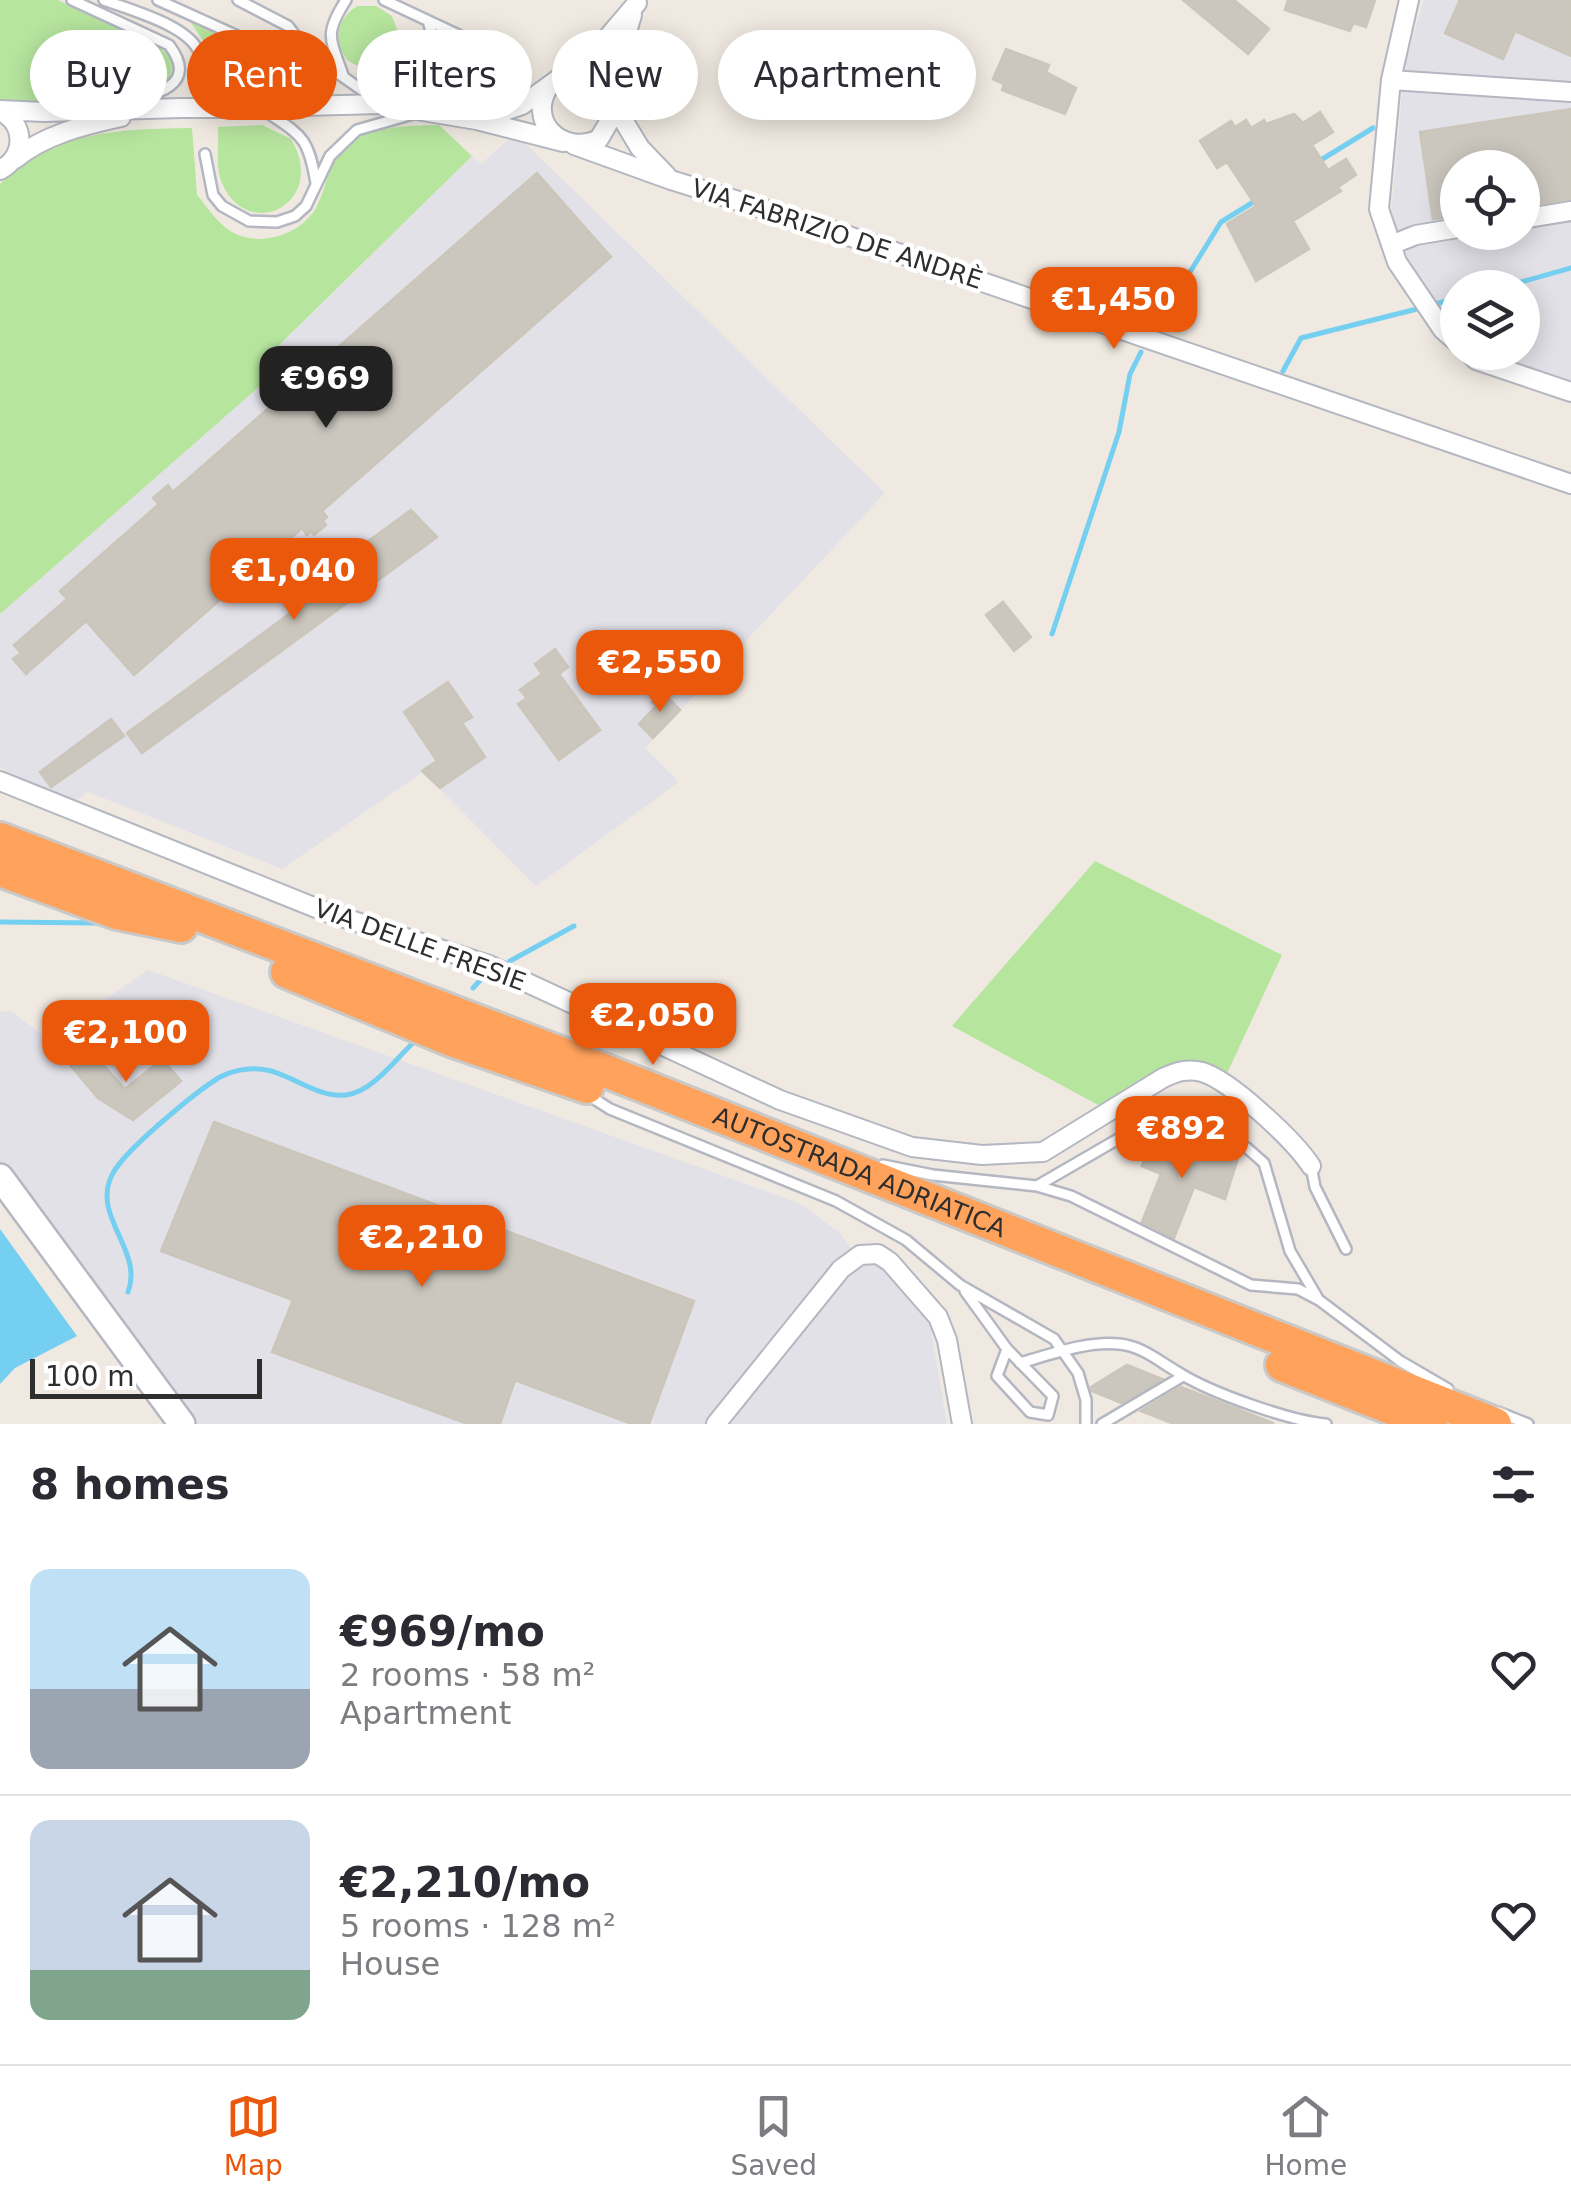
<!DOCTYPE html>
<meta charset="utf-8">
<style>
body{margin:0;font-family:"DejaVu Sans",sans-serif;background:#f2f2f3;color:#2b2b33;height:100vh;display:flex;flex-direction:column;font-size:38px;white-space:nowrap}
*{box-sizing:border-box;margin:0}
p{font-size:32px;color:#7c7c81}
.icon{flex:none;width:55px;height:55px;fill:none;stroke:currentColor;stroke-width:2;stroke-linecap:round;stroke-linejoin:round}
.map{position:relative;height:1424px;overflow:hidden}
.side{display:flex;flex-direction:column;background:#fff;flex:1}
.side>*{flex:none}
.guide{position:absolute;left:30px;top:30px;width:1000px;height:90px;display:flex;gap:20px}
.controls{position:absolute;left:1440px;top:150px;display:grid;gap:20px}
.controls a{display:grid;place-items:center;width:100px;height:100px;border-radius:50%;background:#fff;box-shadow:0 5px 25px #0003;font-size:50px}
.scale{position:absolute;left:30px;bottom:25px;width:232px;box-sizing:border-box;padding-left:10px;border:5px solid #2e2e2e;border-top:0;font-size:28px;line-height:35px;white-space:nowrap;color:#2e2e2e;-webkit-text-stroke:8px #fff;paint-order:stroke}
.price{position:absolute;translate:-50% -85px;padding:0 22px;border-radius:20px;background:#ea580c;color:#fff;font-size:32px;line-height:65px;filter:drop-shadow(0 2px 5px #0008)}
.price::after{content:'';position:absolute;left:50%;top:60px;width:30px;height:22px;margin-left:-15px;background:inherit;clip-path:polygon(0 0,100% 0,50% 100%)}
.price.current{background:#222;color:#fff}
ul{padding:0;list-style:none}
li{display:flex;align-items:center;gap:30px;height:250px;padding:0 30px}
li+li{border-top:2px solid #e1e1e2}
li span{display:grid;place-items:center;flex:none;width:280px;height:200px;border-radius:20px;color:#555}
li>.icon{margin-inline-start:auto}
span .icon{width:120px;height:120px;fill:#fffc;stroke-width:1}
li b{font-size:42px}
h2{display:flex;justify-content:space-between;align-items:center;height:120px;padding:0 30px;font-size:42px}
.tag{padding:0 35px;border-radius:45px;background:#fff;box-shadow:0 5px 25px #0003;font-size:35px;line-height:90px}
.tag.current{background:#ea580c;color:#fff}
.dock{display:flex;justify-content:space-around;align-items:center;height:140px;border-top:2px solid #e1e1e2;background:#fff;font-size:28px;color:#7c7c81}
.dock a{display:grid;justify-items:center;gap:5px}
.dock .current{color:#ea580c}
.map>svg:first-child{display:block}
.industrial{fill:#e3e1e8;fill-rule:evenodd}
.green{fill:#b6e59e}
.water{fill:#75cff0}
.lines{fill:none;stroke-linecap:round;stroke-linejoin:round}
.stream{stroke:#75cff0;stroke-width:5}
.building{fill:#cbc7bf;stroke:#cbc5ba;stroke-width:2.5}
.service-casing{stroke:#b4b7c1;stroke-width:14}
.minor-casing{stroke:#b4b7c1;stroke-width:22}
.secondary-casing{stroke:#b4b7c1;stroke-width:30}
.motorway-casing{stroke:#c9c9c9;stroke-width:38}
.service{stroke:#fff;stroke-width:9}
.minor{stroke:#fff;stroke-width:18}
.secondary{stroke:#fff;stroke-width:25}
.motorway{stroke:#ffa35c;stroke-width:32}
.minor-bridge-casing{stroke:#b4b7c1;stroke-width:22;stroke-linecap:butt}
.minor-bridge{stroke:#fff;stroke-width:18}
.labels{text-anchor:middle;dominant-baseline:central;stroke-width:9;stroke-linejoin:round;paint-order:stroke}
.street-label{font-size:25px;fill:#2e2e2e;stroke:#fff}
</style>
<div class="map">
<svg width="1571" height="1424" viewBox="0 0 1571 1424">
<rect width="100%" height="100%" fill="#efe9e1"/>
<path class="industrial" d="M1424,0H1571V383L1486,353L1522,352V288H1458L1457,331L1409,261L1391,213L1405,64ZM1458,168H1522V232H1458Z
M509,139L526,144L885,493L645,748L679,782L536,886L423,772L282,869L88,792L71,804L0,767V614L276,372L266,359L472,156L481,164Z
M148,970L799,1203L841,1234L862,1264L874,1263L893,1280L930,1325L947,1424H196L0,1170V1011L12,1012L48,1039Z"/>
<path class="green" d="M0,0H58L156,45C177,58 177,77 157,89L51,105L0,103Z
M357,6H376L392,16L418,85L461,106L423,98L348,61C333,40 335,21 357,6Z
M189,20L334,95H215L210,51Z
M262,125L291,139C329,203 248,244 222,183C215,168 219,144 218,127Z
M439,125L472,156L267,357L277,371L0,614V184C54,130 122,129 192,128L197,195C208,208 220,227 236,234C264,247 303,233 317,206C328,185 328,160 348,144C372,125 411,126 439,125Z
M1095,861L1282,955L1223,1082L1191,1070L1111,1112L952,1026Z"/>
<path class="water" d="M0,1229L77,1336L15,1368L0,1384Z"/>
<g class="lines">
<path class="stream" d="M1316,163L1373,128
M1500,288L1571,268
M1431,305L1458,298
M1159,322L1221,222L1255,201
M1283,371L1301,338L1421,308
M1052,634L1119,432L1130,374L1141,352
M0,922L98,923
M510,961L574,926
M473,988L487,973
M128,1292C144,1250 91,1217 112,1175C123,1151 197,1091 220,1077C231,1071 246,1068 258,1069C288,1070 314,1098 346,1095C372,1092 394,1061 412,1044"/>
</g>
<path class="building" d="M1183,0H1234L1269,29L1248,54Z
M1288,0H1375L1366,27L1353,23L1350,31L1285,10Z
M1460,0H1571V56L1515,31L1503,59L1445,33Z
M1006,49L1049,65L1046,72L1076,88L1065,114L1002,90L1004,84L993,79Z
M1571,109V199L1522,206V168H1458V216L1433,219L1420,132Z
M1320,112L1333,132L1312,145L1328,170L1346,159L1356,175L1338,187L1341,191L1293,221L1309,249L1256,281L1227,224L1256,206L1227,162L1217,168L1200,141L1231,121L1235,127L1246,120L1251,128L1264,120L1266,124L1294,114L1303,123Z
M537,173L611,257L322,511L327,517L323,521L326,525L314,535L311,531L307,535L302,528L134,675L86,621L26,674L13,659L21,653L14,645L67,599L60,591L159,504L153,498L168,485L173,492Z
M411,510L437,537L142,753L127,733L304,603L297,593Z
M1003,602L1031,637L1014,651L986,615Z
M555,649L568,667L559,674L600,730L559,760L518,704L527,698L520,690L542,674L535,664Z
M448,682L472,717L462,723L485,757L440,788L422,771L437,761L404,712Z
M663,692L680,710L653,738L639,724L656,706L652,702Z
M111,719L124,736L51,787L40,772Z
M90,1050L125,1089L162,1059L181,1081L133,1120L98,1098L71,1066Z
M214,1122L694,1301L649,1424H632L515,1380L500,1424H468L272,1352L293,1300L161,1251Z
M1154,1134L1219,1160L1222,1152L1238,1158L1225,1199L1194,1187L1174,1238L1142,1222L1161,1174L1142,1166Z
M1127,1365L1162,1379L1122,1403L1092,1391L1091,1387Z
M1181,1387L1273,1423V1424H1174L1141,1411Z"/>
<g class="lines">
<g class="service-casing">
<path id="service" d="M72,0L169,45C204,91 142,97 111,104
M104,0C130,10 192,26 200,55C202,65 201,77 201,87
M158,0L297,63L343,75
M238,0L288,26L309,53L379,102
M384,0L518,63L519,78C510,89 501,96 486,95C440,92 439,58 428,21
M343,75C330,38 324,34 346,0
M265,111C302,136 308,136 316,183
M205,154L213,195L222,206L249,221L277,222L295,216L306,206L330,156L357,130L413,114
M588,1095L610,1109L836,1201L906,1240L960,1285L1054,1339L1078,1373L1086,1400V1424
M883,1165L933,1175L1037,1186L1071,1196L1251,1285L1298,1289L1319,1300L1400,1361L1448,1389
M1311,1166L1315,1187L1346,1249
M1037,1186L1144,1124H1177L1221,1137L1247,1148L1264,1163L1290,1251L1317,1297
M965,1291L1007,1349
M1007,1349L1053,1396L1048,1415L1030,1412L997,1376Z
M1020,1363C1052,1354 1086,1341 1119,1344C1143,1346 1161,1363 1181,1374C1212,1393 1290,1421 1326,1424
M1498,1412L1528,1424
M1102,1424L1183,1376"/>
</g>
<g class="minor-casing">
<path id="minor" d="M1409,0L1391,80L1379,209L1397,262L1443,330L1458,343
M1391,80L1571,92
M550,85C525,120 562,157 599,139L613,115C614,84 590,65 560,77
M609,91L632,15
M614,105L640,148L667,176
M220,108L381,104L477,120L563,142
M0,110L44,112L181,108
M0,111C26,124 26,156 0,170
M477,120L522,105L550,85L596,51L637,3
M574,145L671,180L828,229L1571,484
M15,159C44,135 84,125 121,117
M1522,219L1571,211
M1391,245L1416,235L1458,228
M1468,352L1476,360L1571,392
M0,781L326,912L489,965L780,1100L912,1147L982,1155L1043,1152L1163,1078C1176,1072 1187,1068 1202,1072C1230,1080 1295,1141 1311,1166
M716,1424L841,1269L860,1255L878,1254L890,1262L938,1317L947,1340L962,1424"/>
</g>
<g class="secondary-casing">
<path id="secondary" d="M0,1177L182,1424"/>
</g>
<g class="motorway-casing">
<g id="motorway">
<path id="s1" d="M0,839L568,1056L1495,1424"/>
<path d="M0,870L117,913L181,926"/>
<path d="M287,972L451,1040L587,1087"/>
<path d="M1282,1365L1431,1424"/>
</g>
</g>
<use href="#service" class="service"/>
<use href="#minor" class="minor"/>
<use href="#secondary" class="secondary"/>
<use href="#motorway" class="motorway"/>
<g class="minor-bridge-casing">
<path id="minor-bridge" d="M181,108H220"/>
</g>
<use href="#minor-bridge" class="minor-bridge"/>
</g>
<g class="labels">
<g class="street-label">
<text transform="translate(837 234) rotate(18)">VIA FABRIZIO DE ANDRÈ</text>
<text transform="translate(420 945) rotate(20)">VIA DELLE FRESIE</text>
<text stroke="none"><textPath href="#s1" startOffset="922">AUTOSTRADA ADRIATICA</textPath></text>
</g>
</g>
</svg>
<div class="controls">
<a><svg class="icon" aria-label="locate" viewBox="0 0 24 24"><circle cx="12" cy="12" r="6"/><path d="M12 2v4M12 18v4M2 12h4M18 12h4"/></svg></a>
<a><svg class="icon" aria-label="layers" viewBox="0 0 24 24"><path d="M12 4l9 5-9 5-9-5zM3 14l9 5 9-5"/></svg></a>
</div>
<div class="scale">100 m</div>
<b class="price" style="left:1114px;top:352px">€1,450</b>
<b class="price current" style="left:326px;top:431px">€969</b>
<b class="price" style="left:294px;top:623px">€1,040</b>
<b class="price" style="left:660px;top:715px">€2,550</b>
<b class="price" style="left:653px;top:1068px">€2,050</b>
<b class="price" style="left:126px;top:1085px">€2,100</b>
<b class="price" style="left:1182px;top:1181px">€892</b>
<b class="price" style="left:422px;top:1290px">€2,210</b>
<div class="guide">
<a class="tag">Buy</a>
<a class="tag current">Rent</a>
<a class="tag">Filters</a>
<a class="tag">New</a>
<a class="tag">Apartment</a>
</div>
</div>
<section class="side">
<h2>8 homes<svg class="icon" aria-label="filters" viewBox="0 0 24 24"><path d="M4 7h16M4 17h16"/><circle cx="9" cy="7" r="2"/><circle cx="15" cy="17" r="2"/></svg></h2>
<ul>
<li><span style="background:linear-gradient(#bfe0f5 60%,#9aa5b1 0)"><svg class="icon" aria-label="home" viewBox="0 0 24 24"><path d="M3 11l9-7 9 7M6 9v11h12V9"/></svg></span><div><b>€969/mo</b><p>2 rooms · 58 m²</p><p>Apartment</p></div><svg class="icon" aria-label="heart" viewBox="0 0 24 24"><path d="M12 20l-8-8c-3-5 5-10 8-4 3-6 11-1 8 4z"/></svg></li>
<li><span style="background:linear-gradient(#c9d6e8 75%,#7fa58c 0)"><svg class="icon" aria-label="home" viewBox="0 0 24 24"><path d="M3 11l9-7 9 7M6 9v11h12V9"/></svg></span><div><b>€2,210/mo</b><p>5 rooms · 128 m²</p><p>House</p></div><svg class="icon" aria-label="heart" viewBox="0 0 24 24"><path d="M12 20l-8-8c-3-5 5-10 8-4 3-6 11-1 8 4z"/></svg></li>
</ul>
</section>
<nav class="dock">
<a class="current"><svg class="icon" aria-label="map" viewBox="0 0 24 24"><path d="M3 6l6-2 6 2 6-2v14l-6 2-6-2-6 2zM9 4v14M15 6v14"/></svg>Map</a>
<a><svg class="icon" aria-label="saved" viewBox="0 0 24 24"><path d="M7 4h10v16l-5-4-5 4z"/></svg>Saved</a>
<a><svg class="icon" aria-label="home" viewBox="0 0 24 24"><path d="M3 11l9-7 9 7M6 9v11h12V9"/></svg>Home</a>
</nav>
